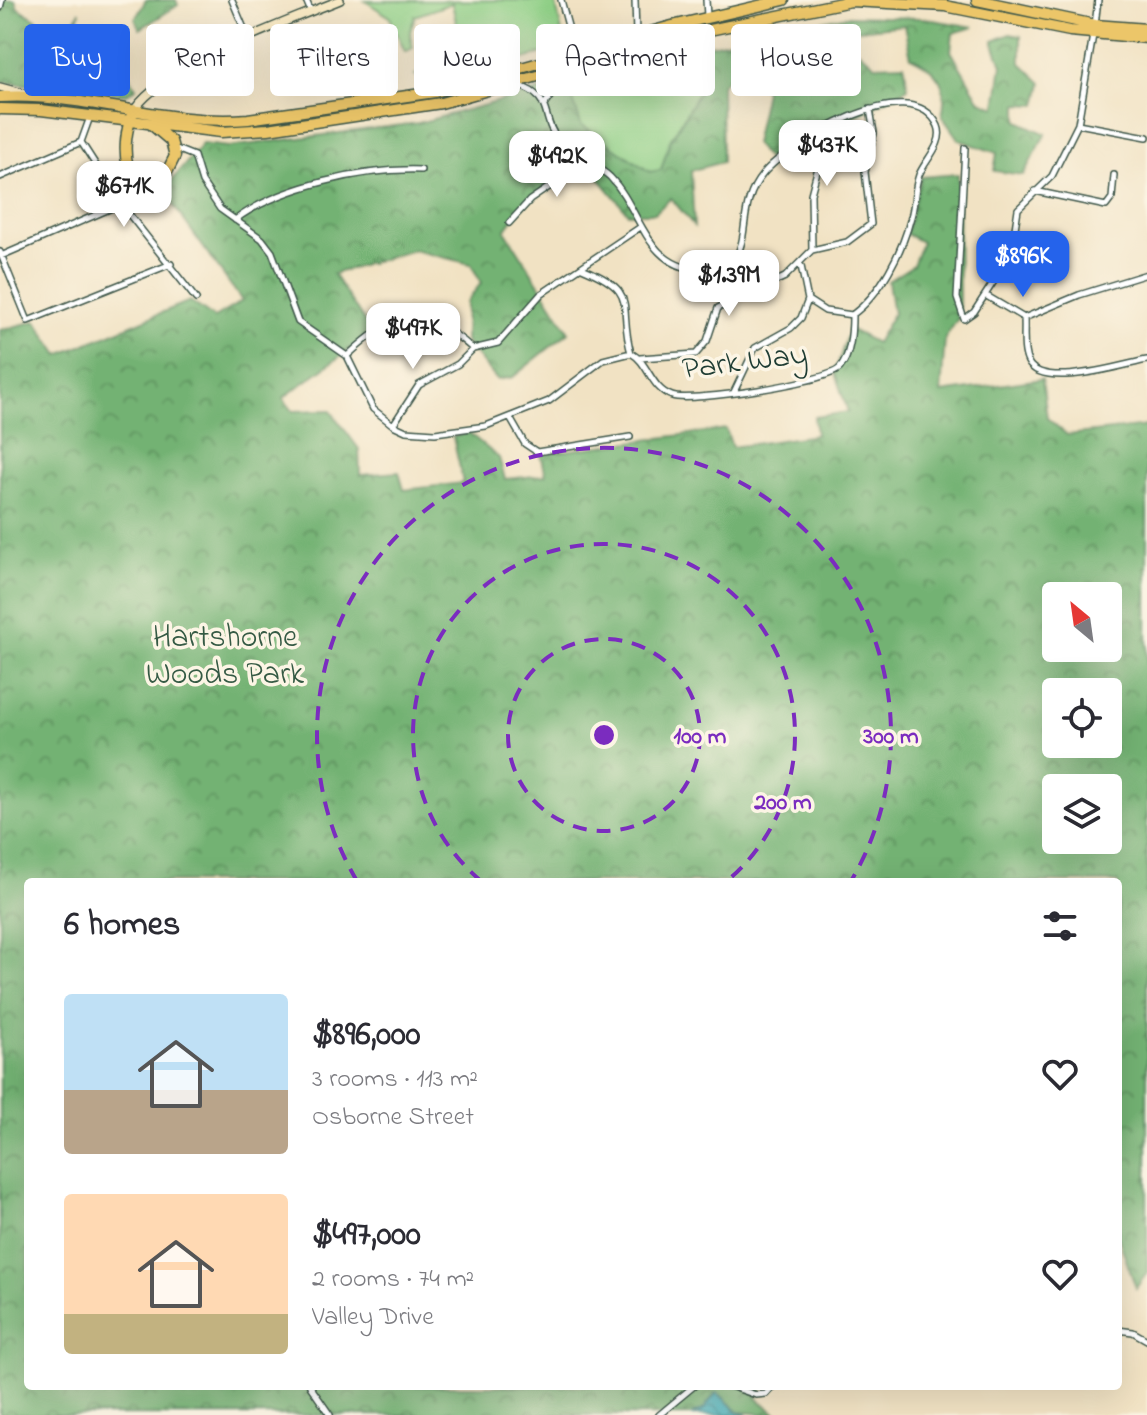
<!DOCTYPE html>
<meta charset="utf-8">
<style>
body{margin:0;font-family:"Indie Flower",sans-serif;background:#f2f2f3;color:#2b2b33;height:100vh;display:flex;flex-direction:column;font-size:30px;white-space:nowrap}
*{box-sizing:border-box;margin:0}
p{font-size:26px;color:#7c7c81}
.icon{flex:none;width:44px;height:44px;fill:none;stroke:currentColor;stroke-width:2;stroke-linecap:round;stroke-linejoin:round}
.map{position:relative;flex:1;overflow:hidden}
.side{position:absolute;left:24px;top:878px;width:1098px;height:512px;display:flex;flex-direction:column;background:#fff;border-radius:8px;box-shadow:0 8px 32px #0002}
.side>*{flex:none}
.banner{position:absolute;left:24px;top:24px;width:1100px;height:72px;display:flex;gap:16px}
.needle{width:52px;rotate:331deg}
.buttons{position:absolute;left:1042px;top:582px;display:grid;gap:16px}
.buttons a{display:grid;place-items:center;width:80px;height:80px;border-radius:8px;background:#fff;box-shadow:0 8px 32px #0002;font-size:40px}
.price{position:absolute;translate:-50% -68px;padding:0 18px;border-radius:16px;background:#fff;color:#222;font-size:26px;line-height:52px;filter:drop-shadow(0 2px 4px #0008)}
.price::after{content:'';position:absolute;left:50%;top:48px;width:24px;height:18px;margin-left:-12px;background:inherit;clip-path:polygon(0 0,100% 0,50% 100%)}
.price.active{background:#2563eb;color:#fff}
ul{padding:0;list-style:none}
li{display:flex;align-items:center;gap:24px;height:200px;padding:0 40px}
li span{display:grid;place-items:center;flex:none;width:224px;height:160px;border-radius:8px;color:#555}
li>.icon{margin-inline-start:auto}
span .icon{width:96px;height:96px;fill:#fffc;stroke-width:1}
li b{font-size:34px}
h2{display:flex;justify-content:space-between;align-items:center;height:96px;padding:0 40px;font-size:34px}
.tag{padding:0 28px;border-radius:8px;background:#fff;box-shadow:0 8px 32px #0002;font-size:28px;line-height:72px}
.tag.active{background:#2563eb;color:#fff}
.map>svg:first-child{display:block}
.green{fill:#8fcf86;stroke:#57865d;stroke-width:2}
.forest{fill:url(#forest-crowns);stroke:#497854;stroke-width:2;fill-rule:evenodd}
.water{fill:url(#water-waves);stroke:#2d7476;stroke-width:2}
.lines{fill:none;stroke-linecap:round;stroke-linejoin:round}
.street-casing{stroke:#3e5649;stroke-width:8}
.secondary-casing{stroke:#3e5649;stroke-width:10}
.highway-casing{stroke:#3e5649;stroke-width:13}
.street{stroke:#fff;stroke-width:5}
.secondary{stroke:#f7e8c3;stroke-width:7}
.highway{stroke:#ecc669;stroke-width:10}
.ring{fill:none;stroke:#7b2cbf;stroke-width:4;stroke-dasharray:14 10}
.labels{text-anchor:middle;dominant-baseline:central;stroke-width:7;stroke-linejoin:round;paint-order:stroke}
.street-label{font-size:32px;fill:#1f3d34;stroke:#fcf5e5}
.park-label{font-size:32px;fill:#355a44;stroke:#fcf5e5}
.centre{fill:#7b2cbf;stroke:#fcf5e5;stroke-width:4}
.ring-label{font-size:24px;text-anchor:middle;font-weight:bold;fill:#7b2cbf;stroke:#fcf5e5;stroke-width:7;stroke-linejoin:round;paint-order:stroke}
</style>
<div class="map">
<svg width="1147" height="1415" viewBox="0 0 1147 1415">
<defs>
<pattern id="forest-crowns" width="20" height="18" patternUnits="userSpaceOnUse" patternTransform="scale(2)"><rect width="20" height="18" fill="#73b273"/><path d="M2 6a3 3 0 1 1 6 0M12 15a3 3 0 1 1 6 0" fill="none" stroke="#5e925f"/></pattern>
<pattern id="water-waves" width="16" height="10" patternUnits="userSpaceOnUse" patternTransform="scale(2)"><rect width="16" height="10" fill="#3babb7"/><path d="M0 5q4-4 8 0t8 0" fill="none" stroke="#318c96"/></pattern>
</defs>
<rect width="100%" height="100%" fill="#fcf5e5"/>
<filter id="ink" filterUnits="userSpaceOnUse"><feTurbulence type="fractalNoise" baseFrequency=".0125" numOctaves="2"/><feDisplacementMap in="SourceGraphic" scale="16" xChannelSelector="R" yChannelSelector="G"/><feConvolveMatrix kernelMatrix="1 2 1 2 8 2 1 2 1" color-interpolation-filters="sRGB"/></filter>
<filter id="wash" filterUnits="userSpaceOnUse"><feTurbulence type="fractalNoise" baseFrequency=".006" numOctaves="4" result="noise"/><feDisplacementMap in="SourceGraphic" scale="32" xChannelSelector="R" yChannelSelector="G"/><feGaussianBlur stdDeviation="1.8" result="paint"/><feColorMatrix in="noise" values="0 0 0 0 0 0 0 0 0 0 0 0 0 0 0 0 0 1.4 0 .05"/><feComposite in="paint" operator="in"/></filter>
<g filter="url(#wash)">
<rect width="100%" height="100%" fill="#f1e2c3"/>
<path class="green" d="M555,0L565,47L434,85L415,75L467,57L462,50L452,3L415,16L410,32L413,48L405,52L390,17L365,1Z
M691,49L701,88L670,141L661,170L650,172L581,125L572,97L541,90Z"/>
<path class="forest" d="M0,0H15L18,8L67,38L80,11L67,81L100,89L120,58L136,88L127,94L0,82Z
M146,0H176L178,5L140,29L135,19Z
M848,16L921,18L974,27L953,33L951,51L980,101L996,107L1002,65L993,41L1010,34L1021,36V63L1042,83L1037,105L1018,104V121L1046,134L1023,175L994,171L997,153L959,140L942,116C949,86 939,70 911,57L904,25L781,38L808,76L833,75L839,52L858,50L875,65L904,64L908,88L771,163L754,144L765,91L751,60L721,84L722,162L691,171L694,226L671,198L655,213H628L588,165L526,201L505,230L569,332L513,377L497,380L465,342L466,303L481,283L471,264L413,250L333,274L372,333L283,398L293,411L330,410L359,449L360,475L399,472L404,490L463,483L453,437L469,433L499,458L505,479L546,475L541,454L726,429L732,447L816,435L814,417L848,412L835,373L849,329L876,343L893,314L888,281L913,265L922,242L906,234L921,177L958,174L959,317L945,338L941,393L1042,379L1047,418L1067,435L1147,426V1273L1136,1288L1118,1237V882H28V1386H764L757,1398L778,1415L739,1412L717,1392L703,1410L691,1415H0V330L36,321L59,355L190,301L214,318L242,301L163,191L202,144L229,147L418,123L541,90L572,97L581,125L650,172L661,170L670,141L701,88L691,49ZM1056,596H1108V648H1056ZM1056,692H1108V744H1056ZM1056,788H1108V840H1056Z"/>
<path class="water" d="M717,1392L738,1412L747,1415H691L703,1410Z"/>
</g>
<g filter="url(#ink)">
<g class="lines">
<g class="street-casing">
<path id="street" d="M232,0L248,38
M306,0L311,12
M561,0L575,52
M635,0L636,35
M706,0L707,16
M0,8L2,0
M1095,25L1098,0
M517,85C555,97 539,117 559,141C573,157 595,163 610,177C642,210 644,267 701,270C713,271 725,268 735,259C750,235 738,204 763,174C787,144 912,68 938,126C945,143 925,160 919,175C914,189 915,204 911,217C902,252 881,294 852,315L825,311L808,300
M545,104L567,72
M1078,124L1147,137
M81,142L121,204L196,299
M174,148L194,156L202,182L220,209L262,239L272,252L298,322L347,356L373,409L393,425L406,431L435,433L486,426L549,401L603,360L631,353
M965,148L957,298L964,319L974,312L1011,255L1018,209L1052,176L1078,124L1093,35
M0,177L81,142L90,117
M1035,191L1106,206L1112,198L1114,175
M235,220C280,186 366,168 421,170
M509,223L530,200L586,162
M812,250L847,242L871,224L865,172L874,133L870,109
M812,250L811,194L829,126
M0,252L28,321L171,264
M1,256L121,204
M582,268C642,293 617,304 631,353C649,363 650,388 672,396C690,403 828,382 840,368C851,355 852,332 852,315
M985,295L1024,318C1025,332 1022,350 1028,362C1042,390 1121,365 1147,360
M1024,318L1079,295L1147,274
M347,356C396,311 421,303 473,349L498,343L541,294L639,228
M640,358L696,354L707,341L718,308L785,277L812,250
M734,392L755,348L791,328L801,318L808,300L801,266
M510,418L525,444L537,452L630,437
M393,425L419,385L458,364L473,349
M1118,1330L1133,1332L1147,1340
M310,1386L330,1415
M730,1386L756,1395L766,1394L773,1386
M659,1415L694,1386"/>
</g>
<g class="secondary-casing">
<path id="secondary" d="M0,87L26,94
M134,110C166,64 286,22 340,0"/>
</g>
<g class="highway-casing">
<path id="highway" d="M977,0L1095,25L1147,29
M0,97C83,92 165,126 248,119L435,92L672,26L784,0
M0,109L41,110L221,132L268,129L441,103L685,35L851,1L945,6L1070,31L1147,38
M132,115C121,142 120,200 165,176L175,156L171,141L152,125"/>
</g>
<use href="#street" class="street"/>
<use href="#secondary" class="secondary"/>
<use href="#highway" class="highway"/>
</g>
</g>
<g class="ring">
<circle cx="604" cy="735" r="96"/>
<path d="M481 881A191 191 0 1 1 727 881"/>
<path d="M357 881A287 287 0 1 1 851 881"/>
</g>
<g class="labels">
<g class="street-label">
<text transform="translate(745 363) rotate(-7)">Park Way</text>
</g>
<g class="park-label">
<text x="225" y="638">Hartshorne<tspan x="225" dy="37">Woods Park</tspan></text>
</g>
</g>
<circle cx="604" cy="735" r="12" class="centre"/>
<g class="ring-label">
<text x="700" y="743">100 m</text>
<text x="891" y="743">300 m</text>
<text x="783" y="809">200 m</text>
</g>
</svg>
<div class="buttons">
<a><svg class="needle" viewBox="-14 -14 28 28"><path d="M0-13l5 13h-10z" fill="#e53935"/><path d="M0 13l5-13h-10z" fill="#7c7c81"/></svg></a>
<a><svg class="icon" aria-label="locate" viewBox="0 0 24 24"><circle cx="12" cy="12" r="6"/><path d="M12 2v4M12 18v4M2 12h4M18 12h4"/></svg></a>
<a><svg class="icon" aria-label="layers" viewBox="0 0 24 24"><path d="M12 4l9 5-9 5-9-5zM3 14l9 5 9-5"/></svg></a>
</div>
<b class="price" style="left:827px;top:188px">$437K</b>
<b class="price" style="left:557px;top:199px">$492K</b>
<b class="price" style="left:124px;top:229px">$671K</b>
<b class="price active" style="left:1023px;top:299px">$896K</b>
<b class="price" style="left:729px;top:318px">$1.39M</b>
<b class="price" style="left:413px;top:371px">$497K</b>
<div class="banner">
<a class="tag active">Buy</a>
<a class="tag">Rent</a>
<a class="tag">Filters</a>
<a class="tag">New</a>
<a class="tag">Apartment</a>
<a class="tag">House</a>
</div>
<section class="side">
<h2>6 homes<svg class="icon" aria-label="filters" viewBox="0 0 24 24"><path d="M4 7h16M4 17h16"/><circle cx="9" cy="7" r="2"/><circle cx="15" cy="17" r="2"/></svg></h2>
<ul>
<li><span style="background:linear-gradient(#bfe0f5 60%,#b9a48a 0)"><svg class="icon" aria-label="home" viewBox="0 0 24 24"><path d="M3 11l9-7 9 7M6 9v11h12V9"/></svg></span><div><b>$896,000</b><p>3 rooms · 113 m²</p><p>Osborne Street</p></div><svg class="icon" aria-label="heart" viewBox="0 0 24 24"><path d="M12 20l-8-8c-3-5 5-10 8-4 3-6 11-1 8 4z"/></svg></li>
<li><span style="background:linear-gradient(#ffd9b3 75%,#c2b280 0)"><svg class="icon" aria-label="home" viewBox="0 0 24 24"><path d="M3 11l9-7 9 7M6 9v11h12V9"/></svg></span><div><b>$497,000</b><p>2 rooms · 74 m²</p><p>Valley Drive</p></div><svg class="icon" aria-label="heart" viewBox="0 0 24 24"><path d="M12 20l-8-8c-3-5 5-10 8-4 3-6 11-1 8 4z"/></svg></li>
</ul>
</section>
</div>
